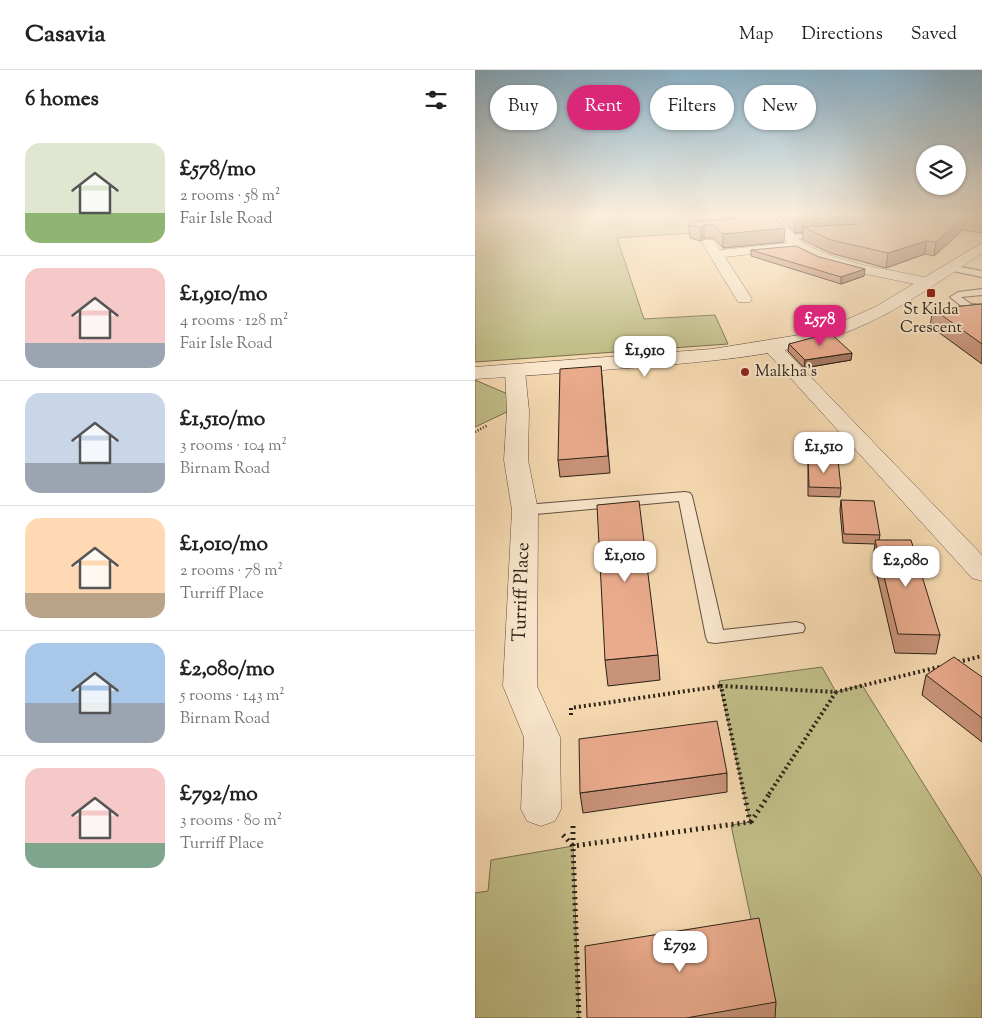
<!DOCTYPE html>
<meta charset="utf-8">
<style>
body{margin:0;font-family:"Sorts Mill Goudy",serif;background:#f2f2f2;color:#222;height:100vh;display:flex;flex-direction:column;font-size:19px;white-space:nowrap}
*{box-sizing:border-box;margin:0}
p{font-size:16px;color:#767676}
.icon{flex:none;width:28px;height:28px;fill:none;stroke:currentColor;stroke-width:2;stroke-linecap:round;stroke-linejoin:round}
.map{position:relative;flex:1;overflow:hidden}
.panel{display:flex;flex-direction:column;background:#fff;width:475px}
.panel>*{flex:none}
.banner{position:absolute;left:15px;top:15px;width:416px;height:45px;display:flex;gap:10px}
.fabs{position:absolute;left:441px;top:75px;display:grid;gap:10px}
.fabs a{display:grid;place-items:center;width:50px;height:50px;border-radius:50%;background:#fff;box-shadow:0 1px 4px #0004;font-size:25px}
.price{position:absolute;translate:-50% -42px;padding:0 11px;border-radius:10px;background:#fff;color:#222;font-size:16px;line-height:32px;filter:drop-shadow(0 1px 2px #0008)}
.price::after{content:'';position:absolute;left:50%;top:30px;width:15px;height:11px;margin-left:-8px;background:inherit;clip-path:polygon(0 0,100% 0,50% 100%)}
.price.selected{background:#db2777;color:#fff}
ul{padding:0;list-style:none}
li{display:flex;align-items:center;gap:15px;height:125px;padding:0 25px}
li+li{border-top:1px solid #e0e0e0}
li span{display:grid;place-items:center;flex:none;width:140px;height:100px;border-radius:15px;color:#555}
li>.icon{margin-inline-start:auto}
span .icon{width:60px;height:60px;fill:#fffc;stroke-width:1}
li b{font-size:21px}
h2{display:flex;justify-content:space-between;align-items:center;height:60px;padding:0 25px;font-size:21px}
.pill{padding:0 18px;border-radius:22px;background:#fff;box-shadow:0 1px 4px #0004;font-size:18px;line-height:45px}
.pill.selected{background:#db2777;color:#fff}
header{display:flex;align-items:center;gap:30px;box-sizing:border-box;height:70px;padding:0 25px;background:#fff;border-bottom:1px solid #e0e0e0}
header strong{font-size:24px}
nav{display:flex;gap:28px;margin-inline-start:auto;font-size:18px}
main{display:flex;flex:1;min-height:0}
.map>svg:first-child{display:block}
.green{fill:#c1be88;stroke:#767050}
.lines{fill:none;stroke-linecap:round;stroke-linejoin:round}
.service-casing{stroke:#5e503e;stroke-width:2}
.minor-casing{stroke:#5e503e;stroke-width:1}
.tertiary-casing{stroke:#5e503e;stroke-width:1}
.path-far2{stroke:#2c2217;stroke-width:2.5;stroke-dasharray:1 2;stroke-linecap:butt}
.path-far1{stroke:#2c2217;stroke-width:4;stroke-dasharray:2 3;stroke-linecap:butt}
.path{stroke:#2c2217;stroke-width:5;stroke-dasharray:2 4;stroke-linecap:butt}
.service{fill:#f9e6cc;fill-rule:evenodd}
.minor{fill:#f9e6cc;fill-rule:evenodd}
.tertiary{fill:#f9e6cc;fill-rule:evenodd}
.wall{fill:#c99379;stroke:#2c2217}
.shaded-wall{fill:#a47863;stroke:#2c2217}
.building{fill:#eaab8d;stroke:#2c2217}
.poi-dot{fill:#8f2418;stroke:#f9e6cc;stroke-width:2}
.labels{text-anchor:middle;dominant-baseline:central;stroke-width:4;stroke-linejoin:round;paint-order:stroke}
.far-poi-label{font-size:16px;fill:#2c2217;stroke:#f9e6cc}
.street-label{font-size:19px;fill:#2c2217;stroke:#f9e6cc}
</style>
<header>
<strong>Casavia</strong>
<nav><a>Map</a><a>Directions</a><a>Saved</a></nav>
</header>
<main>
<section class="panel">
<h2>6 homes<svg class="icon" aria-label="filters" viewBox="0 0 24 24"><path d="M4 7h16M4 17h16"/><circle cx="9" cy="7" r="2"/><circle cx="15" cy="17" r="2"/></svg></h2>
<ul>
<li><span style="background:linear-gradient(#dfe7d0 70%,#8fb573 0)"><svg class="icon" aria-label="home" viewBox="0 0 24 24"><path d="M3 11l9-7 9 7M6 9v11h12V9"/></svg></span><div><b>£578/mo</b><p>2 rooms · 58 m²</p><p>Fair Isle Road</p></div></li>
<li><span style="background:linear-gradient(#f6c9c9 75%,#9aa5b1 0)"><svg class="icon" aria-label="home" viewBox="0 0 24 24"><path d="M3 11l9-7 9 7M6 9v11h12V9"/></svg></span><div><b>£1,910/mo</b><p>4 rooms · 128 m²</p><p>Fair Isle Road</p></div></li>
<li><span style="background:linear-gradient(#c9d6e8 70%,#9aa5b1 0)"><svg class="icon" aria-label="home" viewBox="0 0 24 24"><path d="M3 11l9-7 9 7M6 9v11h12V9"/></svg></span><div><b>£1,510/mo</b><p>3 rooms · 104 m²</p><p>Birnam Road</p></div></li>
<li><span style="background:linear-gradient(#ffd9b3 75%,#b9a48a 0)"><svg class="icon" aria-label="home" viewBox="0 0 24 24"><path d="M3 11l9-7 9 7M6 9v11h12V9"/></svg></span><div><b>£1,010/mo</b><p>2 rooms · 78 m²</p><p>Turriff Place</p></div></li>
<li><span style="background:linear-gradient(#a9c7e8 60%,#9aa5b1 0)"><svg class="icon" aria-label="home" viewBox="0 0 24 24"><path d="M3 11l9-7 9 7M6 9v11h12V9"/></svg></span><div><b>£2,080/mo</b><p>5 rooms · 143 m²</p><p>Birnam Road</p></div></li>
<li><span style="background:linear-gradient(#f6c9c9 75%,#7fa58c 0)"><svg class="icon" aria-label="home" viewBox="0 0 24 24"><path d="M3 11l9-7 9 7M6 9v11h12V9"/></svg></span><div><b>£792/mo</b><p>3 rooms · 80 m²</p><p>Turriff Place</p></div></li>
</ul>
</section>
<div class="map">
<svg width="507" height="948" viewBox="0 0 507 948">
<rect width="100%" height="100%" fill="#f6d9b1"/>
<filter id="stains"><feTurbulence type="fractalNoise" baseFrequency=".004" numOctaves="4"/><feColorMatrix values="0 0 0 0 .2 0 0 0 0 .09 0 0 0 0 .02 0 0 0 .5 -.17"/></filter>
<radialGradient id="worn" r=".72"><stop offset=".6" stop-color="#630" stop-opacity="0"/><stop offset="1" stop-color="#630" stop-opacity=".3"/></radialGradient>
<path class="green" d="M0,145H221L233,162L142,168L169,249L240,245L253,274L0,292Z
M0,310L35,325L34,341L0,357Z
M347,597L361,622L387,615L507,808V948H297L256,755L275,752L244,611Z
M98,776L104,948H0V823L13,821L16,790Z"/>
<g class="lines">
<g class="service-casing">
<path id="service" d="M349,163H352V167L314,169L310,167L314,165Z
M476,195L507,201V207L473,200V196Z
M507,219V225L486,227L496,234L507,235V241L490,239L475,227L483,222Z
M210,422L215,423L217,426L248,560L321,552L328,554L330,558L328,562L240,573L233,572L231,567L204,431L50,445L45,443L42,440L45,437L50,435Z"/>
</g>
<g class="minor-casing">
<path id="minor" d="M287,145H300L328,173L354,185L388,195L459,209L462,212L459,215L454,217L381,202L344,191L319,179L250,187L277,229L275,232H263L227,173L229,170H239L245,180L313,173Z
M296,271L302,272L507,485V511L497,508L290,280L287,276L290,272Z
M40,295L47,297L50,301L54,341L53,390L63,440L62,616L85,667L86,739L80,751L66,756L52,751L46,739L49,667L28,616L37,440L29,390L32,341L30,301L33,297Z"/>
</g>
<g class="tertiary-casing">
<path id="tertiary" d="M507,173V183C465,211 424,241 377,260C319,284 254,289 192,295C128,300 64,305 0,309V297L237,279L324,265L364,253L400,237Z"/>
</g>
<path class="path-far2" d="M0,362L13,355"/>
<path class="path-far1" d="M483,592L507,586
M96,645V638L246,616
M269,724L246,616L361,622L468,596
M294,724L361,622"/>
<path class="path" d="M276,752L295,723
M98,756V776L275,752L269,723
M88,765L98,776L104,948"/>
<use href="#service" class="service"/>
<use href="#minor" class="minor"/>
<use href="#tertiary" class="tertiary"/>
</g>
<path class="wall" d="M248,145H297L309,172L248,178L239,168H229L226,171L215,168L214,155L251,149Z
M303,145H507V163L488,160L459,186L450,184L411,198L355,183L328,170V162L320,163Z
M276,180L344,187L389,206L366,214L276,186Z
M507,234V294L455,256L458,239Z
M314,274L376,290L329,298L313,281Z
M126,296L135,403L85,407L83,390Z
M333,389L366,418L365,427L333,426Z
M366,430L405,465L404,470L465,565L461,584L420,583L398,488L400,474L368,473L365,440Z
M183,585L185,610L133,616L130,590Z
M451,605L507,607V672L447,625Z
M252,703V722L108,743L105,723Z
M301,932L300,948H112Z"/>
<path class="shaded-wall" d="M383,145H393V149L380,159L328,157V162L320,163L321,150Z
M490,147L488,160L459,186L461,172Z
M229,155V168L226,171V158Z
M310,158L309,172L248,178V164Z
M451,171L450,184L411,198L413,183Z
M390,199L389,206L366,214V207Z
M377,283L376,290L329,298L330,290Z"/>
<path class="building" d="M257,145H297L310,158L248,164L239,155H229L226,158L214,155L215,151L261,149Z
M316,145H383L381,146L321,150Z
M396,145H507V150L490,147L461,172L451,171L413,183L356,170L328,157L384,154Z
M321,176L344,187L390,199L366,207L276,180Z
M507,234V274L458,239Z
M355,263L377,283L330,290L314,274Z
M126,296L133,386L83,390L85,299Z
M333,389L363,390L366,418L334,417Z
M366,430L399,431L405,465L369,464Z
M164,431L183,585L130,590L122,435Z
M400,470H436L465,565L423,564Z
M479,587L507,607V648L451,605Z
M242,651L252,703L105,723L104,669Z
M284,848L301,932L211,948H112L110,876Z"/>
<linearGradient id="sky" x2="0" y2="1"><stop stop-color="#8ab6d1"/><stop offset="0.52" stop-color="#fbeedc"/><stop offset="1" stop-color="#fbeedc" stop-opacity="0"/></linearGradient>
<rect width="507" height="278" fill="url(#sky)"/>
<g class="poi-dot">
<rect x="451" y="218" width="10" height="10" rx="2.5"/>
<circle cx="270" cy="302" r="5"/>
</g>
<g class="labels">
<g class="far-poi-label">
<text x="456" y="240">St Kilda<tspan x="456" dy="18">Crescent</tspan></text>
<text x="280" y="302" text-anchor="start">Malkha's</text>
</g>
<g class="street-label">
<text transform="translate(47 522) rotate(-88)">Turriff Place</text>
</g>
</g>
<rect width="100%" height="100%" filter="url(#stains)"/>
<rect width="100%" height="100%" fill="url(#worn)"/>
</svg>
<div class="fabs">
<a><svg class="icon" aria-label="layers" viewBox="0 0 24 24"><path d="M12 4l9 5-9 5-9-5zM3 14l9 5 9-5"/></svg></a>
</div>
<b class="price selected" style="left:345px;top:277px">£578</b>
<b class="price" style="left:170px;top:308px">£1,910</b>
<b class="price" style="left:349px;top:404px">£1,510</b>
<b class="price" style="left:150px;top:513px">£1,010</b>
<b class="price" style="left:431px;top:518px">£2,080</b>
<b class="price" style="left:205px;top:903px">£792</b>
<div class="banner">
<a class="pill">Buy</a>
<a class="pill selected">Rent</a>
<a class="pill">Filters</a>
<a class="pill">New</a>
</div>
</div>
</main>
